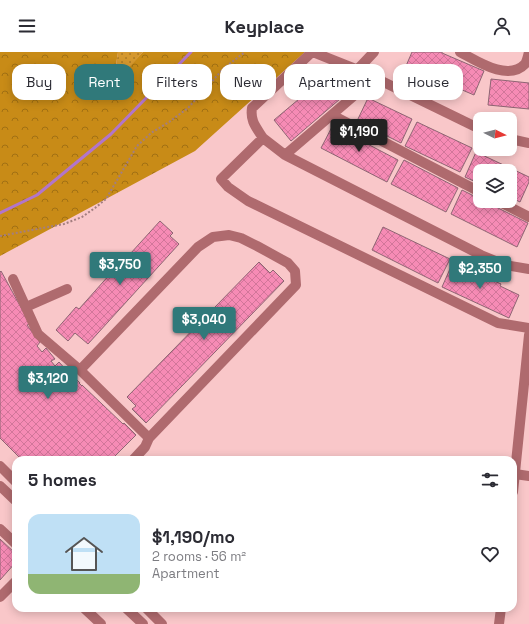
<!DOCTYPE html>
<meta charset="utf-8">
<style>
body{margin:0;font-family:"Space Grotesk",sans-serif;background:#f7f7f7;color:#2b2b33;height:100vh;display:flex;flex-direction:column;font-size:15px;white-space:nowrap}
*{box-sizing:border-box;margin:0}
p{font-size:13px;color:#7c7c81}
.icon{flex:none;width:22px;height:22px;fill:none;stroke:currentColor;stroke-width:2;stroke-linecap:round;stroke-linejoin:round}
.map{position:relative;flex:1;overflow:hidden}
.drawer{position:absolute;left:12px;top:404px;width:505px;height:156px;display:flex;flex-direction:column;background:#fff;border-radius:12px;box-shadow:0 2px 10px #0003}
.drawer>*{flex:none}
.top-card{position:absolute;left:12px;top:12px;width:505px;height:36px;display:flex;gap:8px}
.needle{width:26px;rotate:96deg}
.fabs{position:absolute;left:473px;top:60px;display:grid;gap:8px}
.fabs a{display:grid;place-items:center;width:44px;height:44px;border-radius:8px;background:#fff;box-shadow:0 2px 10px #0003;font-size:20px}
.price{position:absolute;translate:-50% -34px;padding:0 9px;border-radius:4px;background:#30797a;color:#fff;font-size:13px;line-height:26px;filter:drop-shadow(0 1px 2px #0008)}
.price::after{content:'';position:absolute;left:50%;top:24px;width:12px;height:9px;margin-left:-6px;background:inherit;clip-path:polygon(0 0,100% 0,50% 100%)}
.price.on{background:#222;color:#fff}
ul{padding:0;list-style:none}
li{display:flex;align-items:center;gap:12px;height:100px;padding:0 16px}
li+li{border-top:1px solid #e1e1e2}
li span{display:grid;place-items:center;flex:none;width:112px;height:80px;border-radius:12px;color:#555}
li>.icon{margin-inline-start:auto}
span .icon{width:48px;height:48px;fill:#fffc;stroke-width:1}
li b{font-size:17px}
h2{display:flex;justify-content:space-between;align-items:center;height:48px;padding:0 16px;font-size:17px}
.tag{padding:0 14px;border-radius:12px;background:#fff;box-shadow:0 2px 10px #0003;font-size:14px;line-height:36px}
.tag.on{background:#30797a;color:#fff}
header{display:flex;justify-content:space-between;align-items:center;height:52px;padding:0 16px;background:#fff;font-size:18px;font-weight:600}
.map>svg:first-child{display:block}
.grass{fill:url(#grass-dots)}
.forest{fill:url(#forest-crowns)}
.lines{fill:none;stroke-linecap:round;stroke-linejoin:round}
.stream{stroke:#b275ca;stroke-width:3}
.building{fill:url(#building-cross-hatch);stroke:#8e6573}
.path{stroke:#a37e80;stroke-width:2;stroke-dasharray:2 2;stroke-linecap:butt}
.minor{stroke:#af6a6e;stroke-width:10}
</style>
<header><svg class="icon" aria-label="menu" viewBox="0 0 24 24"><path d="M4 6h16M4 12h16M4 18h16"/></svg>Keyplace<svg class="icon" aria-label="person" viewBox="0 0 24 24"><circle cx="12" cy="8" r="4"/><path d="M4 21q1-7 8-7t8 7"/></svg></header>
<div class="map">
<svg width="529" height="572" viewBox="0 0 529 572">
<defs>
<pattern id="grass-dots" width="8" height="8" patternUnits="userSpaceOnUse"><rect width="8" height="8" fill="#d5982f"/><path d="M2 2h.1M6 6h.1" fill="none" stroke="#ac7a26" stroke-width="1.8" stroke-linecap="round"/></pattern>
<pattern id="forest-crowns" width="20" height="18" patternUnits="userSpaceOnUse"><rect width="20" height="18" fill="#c88b17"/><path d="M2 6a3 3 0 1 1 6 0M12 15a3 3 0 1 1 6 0" fill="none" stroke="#a17013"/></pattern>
<pattern id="building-cross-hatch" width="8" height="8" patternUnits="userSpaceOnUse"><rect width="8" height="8" fill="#f68bb5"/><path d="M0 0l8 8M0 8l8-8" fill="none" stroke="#d2769a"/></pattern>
</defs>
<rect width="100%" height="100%" fill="#f9c7c9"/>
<path class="grass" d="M118,0H143L113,33Z"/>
<path class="forest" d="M0,0H118L113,32L143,0H305L195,99L0,204Z"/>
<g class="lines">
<path class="stream" d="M0,161L37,143L111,82L191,0"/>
</g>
<path class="building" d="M412,0H442V1L484,19L474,43L406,14Z
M330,21L347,41L291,89L274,68Z
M491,27L529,31V57L488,53Z
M368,46L412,67L401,91L357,69Z
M417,70L472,96L460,120L405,94Z
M334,71L359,84L358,87L398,108L387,130L321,96Z
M476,100L529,125V130L520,150L510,145V119H480V132L465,125Z
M404,108L458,136L446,160L391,132Z
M462,138L480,147V149H484L528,171L517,195L451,162Z
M160,169L173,181L170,184L179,192L88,292L75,281L68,289L56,278L76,255L79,257L119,212L120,213Z
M383,175L450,207L438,231L372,198Z
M259,210L270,221L273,218L284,229L146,371L132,357L136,354L127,345Z
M453,210L501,232L500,234L519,243L509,266L442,235Z
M1,219L30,272L27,273L40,290L37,294L42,300L46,296L55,307L51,309L55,314L59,310L67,319L65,321L68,324L70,321L80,331H79L82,334V333L123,372L124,371L136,383L111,408H22L0,386V220Z
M0,487L16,502V510L0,528Z"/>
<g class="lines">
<path class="path" d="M0,184L64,172L82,165L95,156L106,147L137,94L151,81L169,70L188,56L224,16L245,0"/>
<path class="minor" d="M312,0L252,56C250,69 256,75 263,86L221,127L228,135L248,149L408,227L498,271L529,276
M313,0L363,20L480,77
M460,0C477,9 508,30 525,12C527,9 528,4 529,0
M357,18L374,0
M332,63L480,140
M263,86L285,103L481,203L505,213L529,217
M510,87L529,91
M285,103L356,42L366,22
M498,149L529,165
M13,227L38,282L80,318
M26,255L67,237
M133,408L145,395L149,386L80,318L198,195L213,185L229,183L241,186L257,194L288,211L295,219L296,233L149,386
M0,414L16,430
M515,422L529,424
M0,434L16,449
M513,440L529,283
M0,477L16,492
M0,545L16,529
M84,556L101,572
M126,556L143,572
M146,556L162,572
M499,572L501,556"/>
</g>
</svg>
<div class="fabs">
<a><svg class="needle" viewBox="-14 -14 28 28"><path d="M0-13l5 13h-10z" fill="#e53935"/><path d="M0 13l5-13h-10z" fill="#7c7c81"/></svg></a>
<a><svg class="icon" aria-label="layers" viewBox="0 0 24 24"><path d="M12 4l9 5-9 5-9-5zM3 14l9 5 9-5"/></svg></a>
</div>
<b class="price on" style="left:359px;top:101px">$1,190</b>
<b class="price" style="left:120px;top:234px">$3,750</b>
<b class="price" style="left:480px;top:238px">$2,350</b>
<b class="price" style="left:204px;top:289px">$3,040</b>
<b class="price" style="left:48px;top:348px">$3,120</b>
<div class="top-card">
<a class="tag">Buy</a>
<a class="tag on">Rent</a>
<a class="tag">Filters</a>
<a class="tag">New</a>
<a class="tag">Apartment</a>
<a class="tag">House</a>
</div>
<section class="drawer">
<h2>5 homes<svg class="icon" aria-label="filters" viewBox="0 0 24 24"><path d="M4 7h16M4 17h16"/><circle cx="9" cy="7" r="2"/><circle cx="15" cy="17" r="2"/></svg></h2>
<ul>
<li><span style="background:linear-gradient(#bfe0f5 75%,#8fb573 0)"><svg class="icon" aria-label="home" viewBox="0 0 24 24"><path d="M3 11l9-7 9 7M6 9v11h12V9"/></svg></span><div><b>$1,190/mo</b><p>2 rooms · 56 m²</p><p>Apartment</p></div><svg class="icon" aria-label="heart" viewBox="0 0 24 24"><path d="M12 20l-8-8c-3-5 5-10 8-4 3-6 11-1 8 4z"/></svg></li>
</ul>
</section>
</div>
